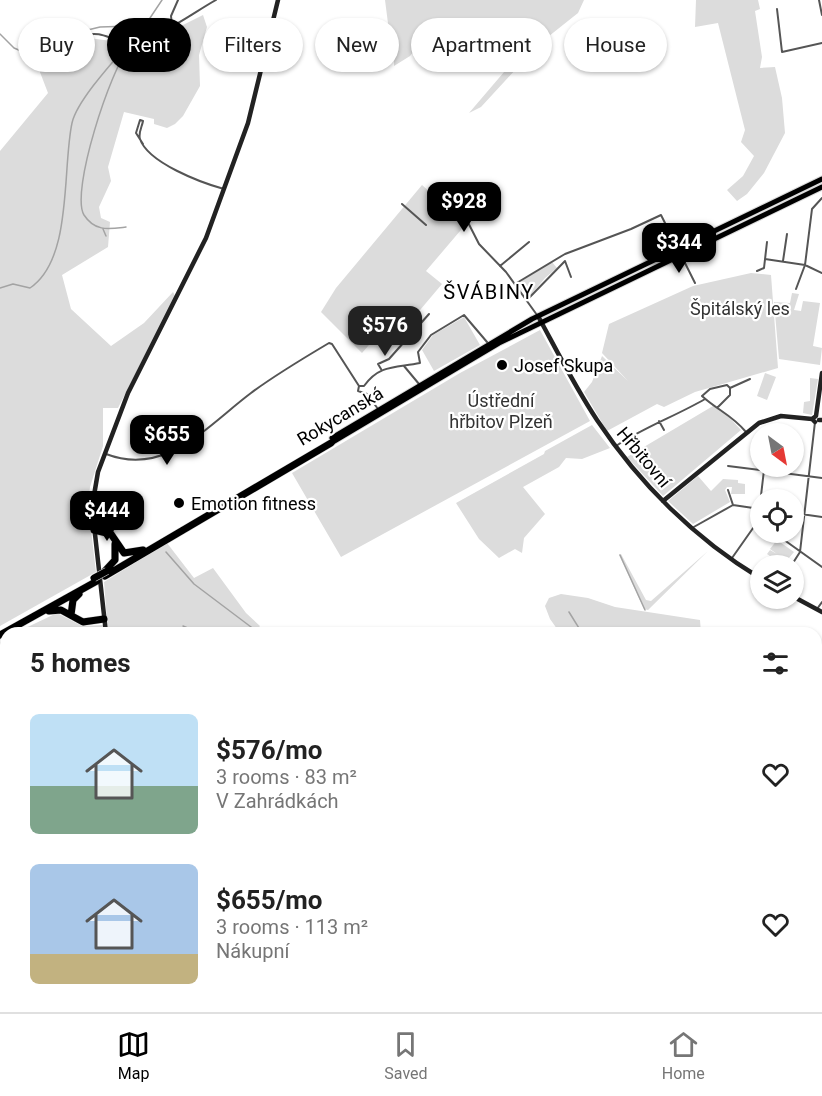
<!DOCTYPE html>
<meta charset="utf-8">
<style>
body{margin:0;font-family:Roboto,sans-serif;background:#f6f6f6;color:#222;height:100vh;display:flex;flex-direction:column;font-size:22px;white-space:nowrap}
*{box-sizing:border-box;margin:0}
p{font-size:20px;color:#767676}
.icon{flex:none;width:33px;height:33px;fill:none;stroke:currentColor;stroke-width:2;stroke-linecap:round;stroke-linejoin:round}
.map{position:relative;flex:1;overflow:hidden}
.side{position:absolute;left:0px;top:627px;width:822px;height:386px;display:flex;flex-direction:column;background:#fff;border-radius:18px 18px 0 0;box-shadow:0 2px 4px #0004}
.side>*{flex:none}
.hud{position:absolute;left:18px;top:18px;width:786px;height:54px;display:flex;gap:12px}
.needle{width:39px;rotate:148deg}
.controls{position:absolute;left:750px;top:423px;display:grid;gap:12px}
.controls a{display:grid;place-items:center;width:54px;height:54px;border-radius:50%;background:#fff;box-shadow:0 2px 4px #0004;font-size:30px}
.price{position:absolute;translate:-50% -51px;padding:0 14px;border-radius:12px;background:#000;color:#fff;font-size:20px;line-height:39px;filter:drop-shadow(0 2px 3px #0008)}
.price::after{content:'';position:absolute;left:50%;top:36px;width:18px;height:14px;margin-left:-9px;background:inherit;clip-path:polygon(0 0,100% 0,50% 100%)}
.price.selected{background:#222;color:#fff}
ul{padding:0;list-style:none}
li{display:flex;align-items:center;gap:18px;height:150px;padding:0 30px}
li span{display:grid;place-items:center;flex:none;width:168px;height:120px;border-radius:9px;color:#555}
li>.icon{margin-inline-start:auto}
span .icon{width:72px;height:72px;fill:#fffc;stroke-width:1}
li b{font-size:26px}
h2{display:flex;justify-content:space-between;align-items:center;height:72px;padding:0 30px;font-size:26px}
.chip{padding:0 21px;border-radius:27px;background:#fff;box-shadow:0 2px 4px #0004;font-size:21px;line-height:54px}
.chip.selected{background:#000;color:#fff}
.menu{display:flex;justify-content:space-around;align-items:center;height:84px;border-top:2px solid #e0e0e0;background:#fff;font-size:16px;color:#767676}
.menu a{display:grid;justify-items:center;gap:3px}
.menu .selected{color:#000}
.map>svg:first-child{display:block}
.green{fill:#dcdcdc}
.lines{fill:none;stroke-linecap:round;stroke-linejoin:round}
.stream{stroke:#a3a3a3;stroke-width:1.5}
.primary-casing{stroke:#dbdbdb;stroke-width:7}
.highway-casing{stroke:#dbdbdb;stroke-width:8}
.street{stroke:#555;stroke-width:2}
.secondary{stroke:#222;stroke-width:4.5}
.primary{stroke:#000;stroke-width:5}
.highway{stroke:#000;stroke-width:7}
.highway-bridge-casing{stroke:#dbdbdb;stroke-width:8;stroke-linecap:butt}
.highway-bridge{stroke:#000;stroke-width:7}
.poi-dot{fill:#000;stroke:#fff;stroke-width:2}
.labels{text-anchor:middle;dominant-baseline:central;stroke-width:4.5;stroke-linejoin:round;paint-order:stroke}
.park-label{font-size:18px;fill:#333;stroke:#fff}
.poi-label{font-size:18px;fill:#000;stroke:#fff;text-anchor:start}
.street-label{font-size:18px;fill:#000;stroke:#fff}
.neighbourhood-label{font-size:20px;letter-spacing:1.5px;fill:#000;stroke:#fff}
</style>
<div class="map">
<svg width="822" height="1012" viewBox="0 0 822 1012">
<rect width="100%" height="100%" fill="#fff"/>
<path class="green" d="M385,0H584L578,13L539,44L481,107L469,113L516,58L506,43L474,27L456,35L423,40L410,56L394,66V55L388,52L390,39Z
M696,0H758L760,9L755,11L762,57L760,68L775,67L782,98L785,133L764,173L747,194L737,201L727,190L743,176L754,156L741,142L745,130L718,23L695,27Z
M203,15L207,27L199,55L200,86L183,116L175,124L167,128L154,124V119L124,112L108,167L111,181L99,207L101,218L110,222L108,247L62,275L71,309L111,346L144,323L173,292L175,296L118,408H103V446L90,487L88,505L96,572L0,626V151L48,93L38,67L90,48L88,38L120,42L157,38Z
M422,185L466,224L426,271L442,284L415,316L408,311L394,328L389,322L362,353L321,312L336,288Z
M552,262L557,268L545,278L530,296L521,290L518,283Z
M751,273L771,275L778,368L695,392L664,407L657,404L607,431L584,392L592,382L602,356L628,381L602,353L609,324L693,286Z
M792,293L799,294L794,310L801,311L803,301L820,303L813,346L822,348L820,365L779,359L774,302L790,303Z
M464,317L480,345L434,371L422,350L433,335Z
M540,330L590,421L341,557L292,473L460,373Z
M765,373L776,377L767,400L757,396Z
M810,378L818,379L812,415L803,413L804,402L810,401Z
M713,406L725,413L741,430L663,496L627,457Z
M592,425L610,448L582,459L566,458L559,467L523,487L545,514L524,538L522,553L515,549L499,558L479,539L456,503L544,454L545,451Z
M698,476L711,491L723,479L738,480V483L745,484V494H731L732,487H727L725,490L730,502L693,524L668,501Z
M777,540L794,552L783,565L767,554L770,550L777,554L770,549Z
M167,543L194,578L213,568L246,613L260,626L254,633H108L104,582Z
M708,551L648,610L644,609L619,555L621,554L646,600L651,601Z
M561,594L588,598L615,607L700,620L701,633H583L573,618L580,633H560L550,619L545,606L549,598Z
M57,613L82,626L103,625L104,633H15Z
M6,638V939L0,940V642Z"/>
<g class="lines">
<path class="stream" d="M150,18L162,0
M0,34L14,48L35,57L63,36L100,27L131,26L147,22
M126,227C109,229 95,232 84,215C70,192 111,68 129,48C135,41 146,40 155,37L149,20
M103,229L106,236
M0,288L13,284L30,288C73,259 62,169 72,123C78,96 129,45 148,21
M166,552L194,584L255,630L252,633
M620,555L645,610
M569,612L582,633
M183,626L199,633
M816,692L822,697
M816,791L822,787
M0,958L6,957"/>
<g class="primary-casing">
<path id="primary" d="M332,438L532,319L822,179
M331,443L499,343L822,187"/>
</g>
<g class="highway-casing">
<path id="highway" d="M94,530L111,534L124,553L143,550
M103,573L115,560V544
M105,576L331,443
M49,611L61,610L83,622L104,619
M71,615L73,600L79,594
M0,635L97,581"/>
</g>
<path class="street" d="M819,0L822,15
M777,9L782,52L822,43
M172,25L171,16L178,0
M86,35C101,31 109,39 122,41C154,44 189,15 216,0
M143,144L136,133L140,120L143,121C142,127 138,133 140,139C148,163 202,183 224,189
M454,195L479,244L506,272L537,315
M402,204L426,225
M765,259L805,265L822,273
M783,261L787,234
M500,266L529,242
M757,271L764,268L767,242
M515,284L565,254L631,229L661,215L695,283
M796,289L805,265L812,209L822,198
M527,300L565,261L571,277
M404,366L419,384
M381,369L378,364L389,359L429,314
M730,388L750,379
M718,407L730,395V388L727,385L710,389L702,396C717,410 732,415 746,432
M378,409L367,394L358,391L359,386H364C380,364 396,368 420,363L418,352L431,335L464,315L487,342
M659,421L664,430
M616,446C644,427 676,416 705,399
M106,454C166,477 207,426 251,393C275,375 302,359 329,343L332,344L359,386
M728,466L822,478
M728,490L733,505
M794,513L822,517
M692,528L733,505L760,509
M773,532L822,567
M732,558L758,521L764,470
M791,566L800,552L815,422
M817,609L822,602
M816,728L822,724
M816,758L822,754
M14,1006L20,1012
M208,1006L212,1012
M676,1006L677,1012
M742,1006V1012
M10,1012L15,1007
M212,1012L219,1006
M244,1012L247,1010L250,1012
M304,1012L311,1006
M645,1012L657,1006"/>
<path class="secondary" d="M538,316C557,351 575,387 597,420C639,483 695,539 760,578
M819,420H822
M815,422L812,419L816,416L822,373
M663,501L759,423L781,416L812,419
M794,597L822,612
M106,633L92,507L98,472L128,393L206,238L248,123L278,0
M816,654L822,653
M816,824L822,816
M710,1006V1012
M170,1012L179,1006
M753,1012L757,1006"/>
<use href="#primary" class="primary"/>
<use href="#highway" class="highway"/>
<g class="highway-bridge-casing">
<path id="highway-bridge" d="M94,578L107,571"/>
</g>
<use href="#highway-bridge" class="highway-bridge"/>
</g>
<g class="poi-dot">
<circle cx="502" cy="365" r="6"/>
<circle cx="179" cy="503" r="6"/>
</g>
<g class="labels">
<g class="park-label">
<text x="740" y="308">Špitálský les</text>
<text x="501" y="400">Ústřední<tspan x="501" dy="21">hřbitov Plzeň</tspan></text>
</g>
<g class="poi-label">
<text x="514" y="365">Josef Skupa</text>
<text x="191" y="503">Emotion fitness</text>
</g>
<g class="street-label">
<text transform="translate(340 416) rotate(-31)">Rokycanská</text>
<text transform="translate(644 457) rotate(50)">Hřbitovní</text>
</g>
<g class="neighbourhood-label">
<text x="489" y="292">ŠVÁBINY</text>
</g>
</g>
</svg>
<div class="controls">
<a><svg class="needle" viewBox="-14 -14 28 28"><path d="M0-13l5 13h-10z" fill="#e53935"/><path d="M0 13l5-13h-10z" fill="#767676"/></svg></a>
<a><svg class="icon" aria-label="locate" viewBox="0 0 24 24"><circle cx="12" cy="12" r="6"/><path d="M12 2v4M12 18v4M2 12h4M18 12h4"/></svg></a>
<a><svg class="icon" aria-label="layers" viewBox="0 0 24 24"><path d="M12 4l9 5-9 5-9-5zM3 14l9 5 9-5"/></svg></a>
</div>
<b class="price" style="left:464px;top:233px">$928</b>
<b class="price" style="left:679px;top:274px">$344</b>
<b class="price selected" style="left:385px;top:357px">$576</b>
<b class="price" style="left:167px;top:466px">$655</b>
<b class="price" style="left:107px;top:542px">$444</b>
<div class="hud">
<a class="chip">Buy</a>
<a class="chip selected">Rent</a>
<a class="chip">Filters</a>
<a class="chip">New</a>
<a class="chip">Apartment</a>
<a class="chip">House</a>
</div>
<section class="side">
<h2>5 homes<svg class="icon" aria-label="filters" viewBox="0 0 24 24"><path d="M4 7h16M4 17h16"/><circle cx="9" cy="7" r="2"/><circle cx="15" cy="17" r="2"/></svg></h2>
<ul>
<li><span style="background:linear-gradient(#bfe0f5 60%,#7fa58c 0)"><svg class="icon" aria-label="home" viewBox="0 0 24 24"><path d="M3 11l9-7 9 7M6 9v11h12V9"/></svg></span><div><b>$576/mo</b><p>3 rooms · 83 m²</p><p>V Zahrádkách</p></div><svg class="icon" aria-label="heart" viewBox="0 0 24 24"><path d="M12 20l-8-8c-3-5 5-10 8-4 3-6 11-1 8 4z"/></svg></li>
<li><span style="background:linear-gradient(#a9c7e8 75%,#c2b280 0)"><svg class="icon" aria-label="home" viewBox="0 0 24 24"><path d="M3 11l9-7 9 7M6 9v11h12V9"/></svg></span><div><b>$655/mo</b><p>3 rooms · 113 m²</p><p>Nákupní</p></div><svg class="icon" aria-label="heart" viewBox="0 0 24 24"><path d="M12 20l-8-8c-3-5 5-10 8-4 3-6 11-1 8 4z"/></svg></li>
</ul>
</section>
</div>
<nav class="menu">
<a class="selected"><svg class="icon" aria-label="map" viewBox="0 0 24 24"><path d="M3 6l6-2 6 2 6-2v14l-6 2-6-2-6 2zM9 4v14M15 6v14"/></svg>Map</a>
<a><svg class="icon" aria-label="saved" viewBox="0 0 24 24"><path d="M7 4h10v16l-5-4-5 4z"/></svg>Saved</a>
<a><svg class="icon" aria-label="home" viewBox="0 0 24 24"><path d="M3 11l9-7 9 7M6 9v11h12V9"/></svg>Home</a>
</nav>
